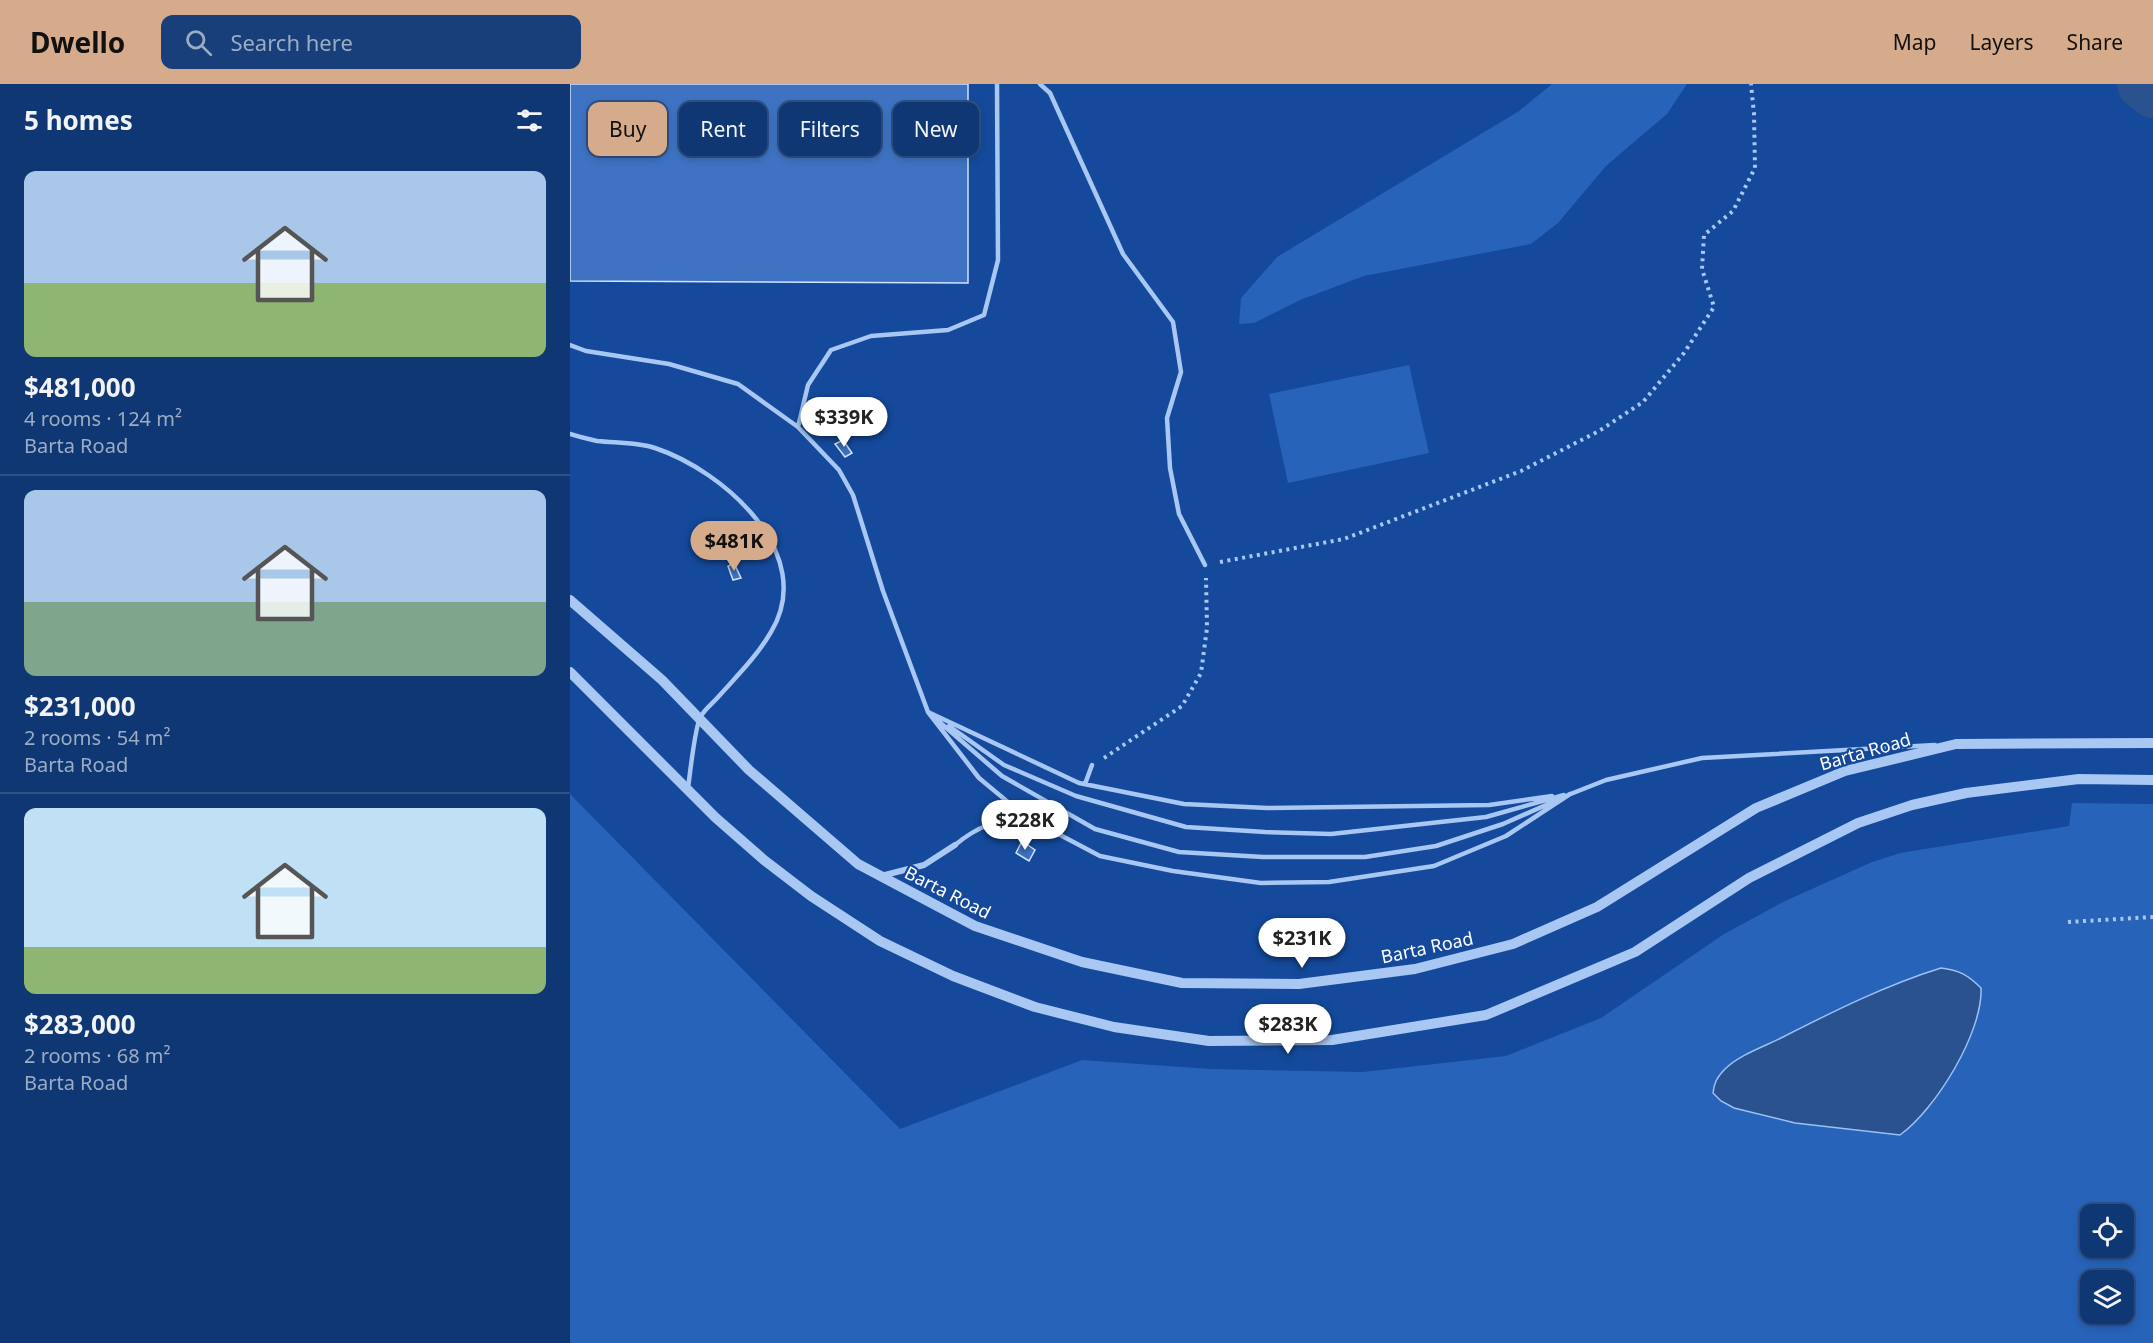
<!DOCTYPE html>
<meta charset="utf-8">
<style>
body{margin:0;font-family:"Noto Sans",sans-serif;background:#183f79;color:#f1f3f6;height:100vh;display:flex;flex-direction:column;font-size:22px;white-space:nowrap}
*{box-sizing:border-box;margin:0}
p{font-size:20px;color:#9bacc5}
.icon{flex:none;width:33px;height:33px;fill:none;stroke:currentColor;stroke-width:2;stroke-linecap:round;stroke-linejoin:round}
.map{position:relative;flex:1;overflow:hidden}
.panel{display:flex;flex-direction:column;background:#0f3774;width:570px}
.panel>*{flex:none}
.top-card{position:absolute;left:18px;top:18px;width:570px;height:54px;display:flex;gap:12px}
.controls{position:absolute;left:1510px;top:1120px;display:grid;gap:12px}
.controls a{display:grid;place-items:center;width:54px;height:54px;border-radius:12px;background:#0f3774;box-shadow:0 3px 9px #0003,0 0 0 2px #2f5186;font-size:30px}
.price{position:absolute;translate:-50% -51px;padding:0 14px;border-radius:21px;background:#fff;color:#222;font-size:20px;line-height:39px;filter:drop-shadow(0 2px 3px #0008)}
.price::after{content:'';position:absolute;left:50%;top:36px;width:18px;height:14px;margin-left:-9px;background:inherit;clip-path:polygon(0 0,100% 0,50% 100%)}
.price.current{background:#d6ab8b;color:#111}
ul{padding:0;list-style:none}
li{display:grid;align-content:center;gap:12px;height:318px;padding:0 24px}
li+li{border-top:2px solid #2f5186}
li span{display:grid;place-items:center;height:186px;border-radius:12px;color:#555}
li>.icon{margin-inline-start:auto}
span .icon{width:108px;height:108px;fill:#fffc;stroke-width:1}
li b{font-size:26px}
h2{display:flex;justify-content:space-between;align-items:center;height:72px;padding:0 24px;font-size:26px}
.pill{padding:0 21px;border-radius:12px;background:#0f3774;box-shadow:0 3px 9px #0003,0 0 0 2px #2f5186;font-size:21px;line-height:54px}
.pill.current{background:#d6ab8b;color:#111}
header{display:flex;align-items:center;gap:36px;box-sizing:border-box;height:84px;padding:0 30px;background:#d6ab8b;color:#111}
header strong{font-size:28px}
nav{display:flex;gap:33px;margin-inline-start:auto;font-size:21px}
.search{width:420px;height:54px;background:#183f79;display:flex;align-items:center;gap:15px;box-sizing:border-box;padding:0 21px;border-radius:12px;color:#9bacc5;font-size:22px}
main{display:flex;flex:1;min-height:0}
.map>svg:first-child{display:block}
.green{fill:#2763b9;fill-rule:evenodd}
.water{fill:#2a528f;stroke:#9bc1f6;stroke-width:1.5}
.lines{fill:none;stroke-linecap:round;stroke-linejoin:round}
.river{stroke:#2a528f;stroke-width:50}
.building{fill:#3d73c2;stroke:#d1e3fd;stroke-width:1.5}
.path{stroke:#a8c7f3;stroke-width:4;stroke-dasharray:3 4.5;stroke-linecap:butt}
.service{stroke:#a8c7f3;stroke-width:4.5}
.minor{stroke:#a8c7f3;stroke-width:6}
.tertiary{stroke:#a8c7f3;stroke-width:10}
.labels{text-anchor:middle;dominant-baseline:central;stroke-width:4.5;stroke-linejoin:round;paint-order:stroke}
.street-label{font-size:18px;fill:#fff;stroke:#14499b}
</style>
<header>
<strong>Dwello</strong>
<div class="search"><svg class="icon" aria-label="search" viewBox="0 0 24 24"><circle cx="10" cy="10" r="6"/><path d="M15 15l6 6"/></svg>Search here</div>
<nav><a>Map</a><a>Layers</a><a>Share</a></nav>
</header>
<main>
<section class="panel">
<h2>5 homes<svg class="icon" aria-label="filters" viewBox="0 0 24 24"><path d="M4 7h16M4 17h16"/><circle cx="9" cy="7" r="2"/><circle cx="15" cy="17" r="2"/></svg></h2>
<ul>
<li><span style="background:linear-gradient(#a9c7e8 60%,#8fb573 0)"><svg class="icon" aria-label="home" viewBox="0 0 24 24"><path d="M3 11l9-7 9 7M6 9v11h12V9"/></svg></span><div><b>$481,000</b><p>4 rooms · 124 m²</p><p>Barta Road</p></div></li>
<li><span style="background:linear-gradient(#a9c7e8 60%,#7fa58c 0)"><svg class="icon" aria-label="home" viewBox="0 0 24 24"><path d="M3 11l9-7 9 7M6 9v11h12V9"/></svg></span><div><b>$231,000</b><p>2 rooms · 54 m²</p><p>Barta Road</p></div></li>
<li><span style="background:linear-gradient(#bfe0f5 75%,#8fb573 0)"><svg class="icon" aria-label="home" viewBox="0 0 24 24"><path d="M3 11l9-7 9 7M6 9v11h12V9"/></svg></span><div><b>$283,000</b><p>2 rooms · 68 m²</p><p>Barta Road</p></div></li>
</ul>
</section>
<div class="map">
<svg width="1583" height="1259" viewBox="0 0 1583 1259">
<rect width="100%" height="100%" fill="#14499b"/>
<path class="green" d="M982,0H1117L1097,30L1036,82L988,139L961,160L794,192L730,216L684,239L669,240L671,214L707,173L949,27Z
M839,281L859,369L718,399L699,310Z
M0,710L330,1045L512,976L641,985L793,988L936,972L1031,934L1154,850L1215,817L1302,778L1330,769L1499,742L1502,719L1583,720V1259H0ZM1521,1131H1554V1164H1521ZM1521,1197H1554V1230H1521Z"/>
<path class="water" d="M1371,884C1389,886 1398,891 1411,904C1413,948 1366,1025 1330,1051L1225,1039L1164,1024L1151,1017L1143,1009C1144,999 1147,993 1155,985C1169,971 1193,963 1211,954C1262,928 1316,901 1371,884Z"/>
<g class="lines">
<path class="river" d="M1572,0L1583,9"/>
</g>
<path class="building" d="M0,0H398V199L0,197Z
M273,356L282,369L275,373L265,360Z
M164,479L171,494L163,496L158,482Z
M452,757L465,766L459,777L446,769Z"/>
<g class="lines">
<path class="path" d="M650,478L774,455L951,387L1029,347L1073,318L1114,269L1144,223L1132,185L1134,151L1163,127L1185,84L1184,30L1181,0
M534,674L612,622L631,589L637,544L636,494
M1498,838L1583,833"/>
<path class="service" d="M470,0L480,9L553,170L603,238L611,288L597,334L600,384L609,430L635,481
M0,261L16,267L99,280L168,300L228,343L269,386L283,411L313,507L358,628L409,694L456,733L530,772L603,787L691,799L759,798L864,782L936,752L1000,710
M228,343L238,301L261,266L301,252L378,246L414,231L428,176L427,0
M0,350C9,353 18,355 27,357C46,359 67,358 85,364C154,387 248,470 201,548C187,572 167,592 149,612C143,619 135,625 131,632C125,640 120,691 118,704
M358,628L509,699L614,720L697,724L919,721L982,712
M366,635L432,692L525,745L609,768L693,773H795L866,762L933,740L985,717
M379,642L434,681L506,712L616,743L695,748L761,750L916,733L994,711
M515,700L522,681
M998,711L1036,696L1132,674L1365,661
M385,761C408,742 426,736 456,733"/>
<path class="minor" d="M311,792L354,781L385,761"/>
<path class="tertiary" d="M0,516L92,596L179,686L288,780L405,842L512,878L612,899L729,900L845,885L943,860L1027,823L1186,724L1275,687L1386,660L1583,659
M0,588L146,734L194,776L241,812L310,857L383,892L465,923L544,943L639,957L762,956L916,931L1065,868L1179,794L1288,739L1342,721L1396,709L1509,695L1583,696"/>
</g>
<g class="labels">
<g class="street-label">
<text transform="translate(1295 667) rotate(-16)">Barta Road</text>
<text transform="translate(378 808) rotate(27)">Barta Road</text>
<text transform="translate(857 863) rotate(-12)">Barta Road</text>
</g>
</g>
</svg>
<div class="controls">
<a><svg class="icon" aria-label="locate" viewBox="0 0 24 24"><circle cx="12" cy="12" r="6"/><path d="M12 2v4M12 18v4M2 12h4M18 12h4"/></svg></a>
<a><svg class="icon" aria-label="layers" viewBox="0 0 24 24"><path d="M12 4l9 5-9 5-9-5zM3 14l9 5 9-5"/></svg></a>
</div>
<b class="price" style="left:274px;top:364px">$339K</b>
<b class="price current" style="left:164px;top:488px">$481K</b>
<b class="price" style="left:455px;top:767px">$228K</b>
<b class="price" style="left:732px;top:885px">$231K</b>
<b class="price" style="left:718px;top:971px">$283K</b>
<div class="top-card">
<a class="pill current">Buy</a>
<a class="pill">Rent</a>
<a class="pill">Filters</a>
<a class="pill">New</a>
</div>
</div>
</main>
